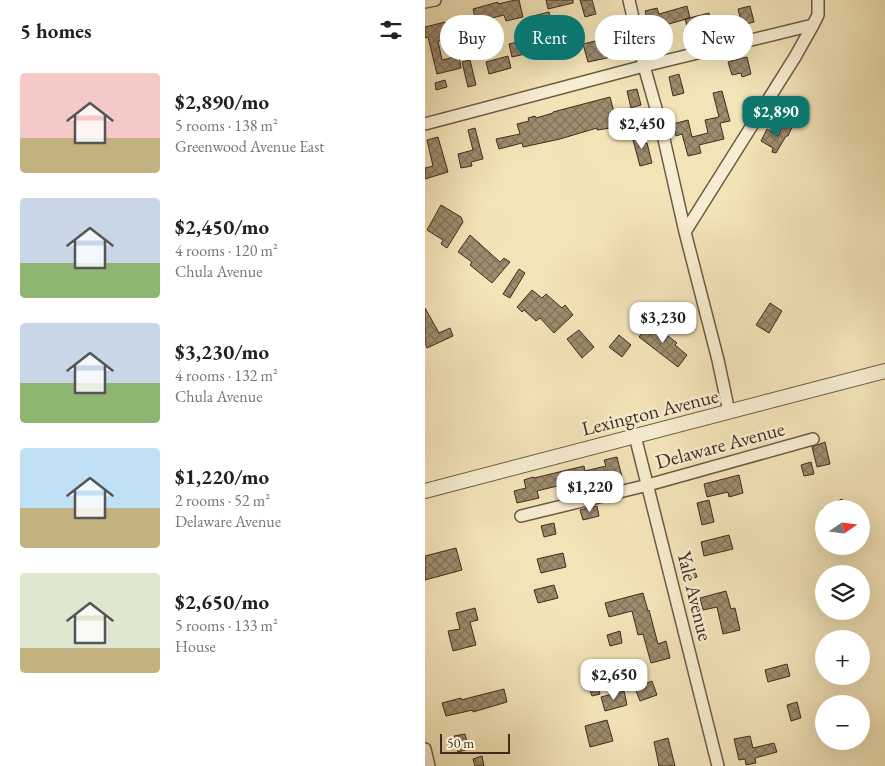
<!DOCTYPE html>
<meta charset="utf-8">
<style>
body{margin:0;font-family:"EB Garamond",serif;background:#f6f6f6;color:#202124;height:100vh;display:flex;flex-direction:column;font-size:19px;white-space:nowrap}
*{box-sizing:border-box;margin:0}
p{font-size:16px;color:#757577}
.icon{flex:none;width:28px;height:28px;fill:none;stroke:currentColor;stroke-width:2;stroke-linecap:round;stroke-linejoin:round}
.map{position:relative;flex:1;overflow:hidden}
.drawer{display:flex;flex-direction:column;background:#fff;width:425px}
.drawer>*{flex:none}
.guide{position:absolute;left:15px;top:15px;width:370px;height:45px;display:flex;gap:10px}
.needle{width:32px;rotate:76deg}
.tools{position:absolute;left:390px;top:500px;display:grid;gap:10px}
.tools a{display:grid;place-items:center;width:55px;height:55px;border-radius:50%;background:#fff;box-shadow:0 5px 20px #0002;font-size:25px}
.scale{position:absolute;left:15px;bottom:12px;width:70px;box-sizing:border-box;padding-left:5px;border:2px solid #402c1e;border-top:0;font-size:14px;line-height:18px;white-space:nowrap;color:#402c1e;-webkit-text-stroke:4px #f7edd1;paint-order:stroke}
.price{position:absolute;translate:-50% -42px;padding:0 11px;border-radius:10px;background:#fff;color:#222;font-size:16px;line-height:32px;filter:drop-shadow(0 1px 2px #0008)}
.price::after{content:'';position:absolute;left:50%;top:30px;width:15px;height:11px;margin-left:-8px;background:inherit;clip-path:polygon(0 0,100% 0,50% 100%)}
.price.active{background:#0f766e;color:#fff}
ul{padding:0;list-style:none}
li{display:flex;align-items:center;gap:15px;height:125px;padding:0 20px}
li span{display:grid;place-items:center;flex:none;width:140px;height:100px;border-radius:5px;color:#555}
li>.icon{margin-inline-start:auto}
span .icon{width:60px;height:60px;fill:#fffc;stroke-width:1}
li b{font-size:21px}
h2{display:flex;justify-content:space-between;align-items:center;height:60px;padding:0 20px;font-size:21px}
.chip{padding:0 18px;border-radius:22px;background:#fff;box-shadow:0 5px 20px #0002;font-size:18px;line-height:45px}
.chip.active{background:#0f766e;color:#fff}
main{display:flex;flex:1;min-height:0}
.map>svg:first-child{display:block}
.building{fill:url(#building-cross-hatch);stroke:#402c1e}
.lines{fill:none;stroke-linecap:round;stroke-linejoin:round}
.minor-casing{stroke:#6d5a44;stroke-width:14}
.tertiary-casing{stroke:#6d5a44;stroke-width:16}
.minor{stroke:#f7edd1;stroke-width:11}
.tertiary{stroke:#f7edd1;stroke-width:14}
.labels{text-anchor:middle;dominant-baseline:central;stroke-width:5;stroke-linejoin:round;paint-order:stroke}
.street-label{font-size:20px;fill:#402c1e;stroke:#f7edd1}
</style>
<main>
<section class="drawer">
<h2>5 homes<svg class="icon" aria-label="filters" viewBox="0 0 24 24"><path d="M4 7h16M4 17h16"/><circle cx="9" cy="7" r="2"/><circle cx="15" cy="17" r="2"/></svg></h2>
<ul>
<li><span style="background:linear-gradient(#f6c9c9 65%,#c2b280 0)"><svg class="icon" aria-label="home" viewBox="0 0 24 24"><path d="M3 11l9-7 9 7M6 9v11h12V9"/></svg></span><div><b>$2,890/mo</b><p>5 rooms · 138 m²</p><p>Greenwood Avenue East</p></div></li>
<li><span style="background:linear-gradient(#c9d6e8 65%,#8fb573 0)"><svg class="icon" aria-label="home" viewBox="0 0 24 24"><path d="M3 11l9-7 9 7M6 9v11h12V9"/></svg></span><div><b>$2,450/mo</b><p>4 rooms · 120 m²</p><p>Chula Avenue</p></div></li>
<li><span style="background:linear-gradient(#c9d6e8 60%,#8fb573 0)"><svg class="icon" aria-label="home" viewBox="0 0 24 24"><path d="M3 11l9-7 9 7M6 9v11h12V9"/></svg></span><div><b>$3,230/mo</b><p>4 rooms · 132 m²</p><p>Chula Avenue</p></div></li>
<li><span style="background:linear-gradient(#bfe0f5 60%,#c2b280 0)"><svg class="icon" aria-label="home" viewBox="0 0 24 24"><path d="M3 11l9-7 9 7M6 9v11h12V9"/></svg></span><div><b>$1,220/mo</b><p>2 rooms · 52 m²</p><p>Delaware Avenue</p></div></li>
<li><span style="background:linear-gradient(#dfe7d0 75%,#c2b280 0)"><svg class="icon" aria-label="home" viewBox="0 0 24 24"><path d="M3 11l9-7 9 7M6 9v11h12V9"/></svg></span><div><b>$2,650/mo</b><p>5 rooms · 133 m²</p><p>House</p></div></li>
</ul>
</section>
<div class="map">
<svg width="460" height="766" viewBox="0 0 460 766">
<defs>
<pattern id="building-cross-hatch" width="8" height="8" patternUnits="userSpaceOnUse" patternTransform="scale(1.25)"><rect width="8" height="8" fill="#9d8c6e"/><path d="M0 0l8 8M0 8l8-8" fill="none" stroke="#81735a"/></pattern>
</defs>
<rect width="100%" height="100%" fill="#f3e4b8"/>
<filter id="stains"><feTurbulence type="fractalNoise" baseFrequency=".004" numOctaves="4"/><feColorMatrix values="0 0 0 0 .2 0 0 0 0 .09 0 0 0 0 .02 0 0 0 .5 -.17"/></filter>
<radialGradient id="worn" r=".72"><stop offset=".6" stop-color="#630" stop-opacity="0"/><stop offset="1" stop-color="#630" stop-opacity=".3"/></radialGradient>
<path class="building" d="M90,0H94L98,17L81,21L79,15L51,22L48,9L73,2V4Z
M121,0H148V3L123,9Z
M155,0H167L171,14L160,17Z
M262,6L265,18L237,26L241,42L229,45L220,11L232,8L234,14Z
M325,6L329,22L317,25L313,9Z
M124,12L127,23L106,28L104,17Z
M284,13L289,30L265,36L260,19Z
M20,22L24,38L13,41L17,60L34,56L36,68L12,74L3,37L0,38V27Z
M157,28L158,36L147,39L145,31Z
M189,29L196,55L163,62L158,44L178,39V38L182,37L181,31Z
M97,41L100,54L87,57L84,44Z
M83,56L86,68L64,74L61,62Z
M322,57L326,74L317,77L316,73L307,75L303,62Z
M45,60L51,85L43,87L37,62Z
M254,74L259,93L248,96L244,77Z
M20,80L22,87L11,90L10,83Z
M212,89L216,105L206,108L202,91Z
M297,91L305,121L295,123L299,139L274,145L276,153L263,156L257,134L251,136L248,124L263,120L267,137L283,133L280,120L294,117L288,93Z
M185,97L193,127L172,130V128L135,139L98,147L97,143L74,149L71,139L95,134L92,124L104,121L103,118L110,116L111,118L128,113V112Z
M358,124L367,127L363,136H361L351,153L347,152L348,148L336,141L342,129L353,136Z
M50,128L58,159L46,162L47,166L36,168L33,154L48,150L43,130Z
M217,134L219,144L222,143L227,163L215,166L207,136Z
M13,137L23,172L0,179V168L8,166L2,140Z
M16,205L36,217L38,222L22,248L16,244L18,240L2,230Z
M45,235L75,262L79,258L85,262L67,283L45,265L47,262L33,252Z
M94,269L100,273L85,298L78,294Z
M107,290L117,298L121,294L137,308L140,305L148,315L129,333L115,318L111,321L99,310L97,312L92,307Z
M345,303L357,311L344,333L331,325Z
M0,308L14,333L25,328L28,336L2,348L0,343Z
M225,322L252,343L250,345L262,355L253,367L214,337Z
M154,330L169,347L157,358L142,339Z
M194,335L206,345L197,357L184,347Z
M400,442L405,464L392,467L387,447Z
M192,457L197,477L171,483L169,477L112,491L114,498L92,503L89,491L101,488L99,480L108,477L109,478L159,466L160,471L181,466L179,460Z
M386,462L389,474L379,476L376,465Z
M314,475L318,493L304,497L303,492L282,497L279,484Z
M417,499L422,509H397Z
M284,500L289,522L277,525L272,503Z
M172,506L174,516L158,520L155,510Z
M129,523L131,534L119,537L116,526Z
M304,535L308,549L279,556L276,542Z
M31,548L37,570L0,580V556Z
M138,553L141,567L116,573L112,559Z
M269,569L272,577L262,580L259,572Z
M129,585L133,598L113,603L109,590Z
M301,591L306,609L310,608L315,630L298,634L292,607L278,610L275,598Z
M218,593L223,611L224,610L233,644L241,641L245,658L226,663L218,634L213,635L207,611L184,617L180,603Z
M50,608L53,620L45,622L51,645L28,651L23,631L35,629L31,613Z
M195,631L197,643L185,646L182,635Z
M185,661L188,674L170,679L167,665Z
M362,664L365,676L343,682L340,670Z
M227,681L232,695L215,701L210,688Z
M173,686L175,694L167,696L164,688Z
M79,689L82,702L48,712V710L21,716L17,703L36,698V700Z
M199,691L202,705L180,711L176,697Z
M372,702L376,718L366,721L362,705Z
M182,720L188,741L165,747L160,726Z
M40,734L44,749L33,752L29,736Z
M325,736L328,748L349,743L352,752L330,758L331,763L321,765L320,759L314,760L309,739Z
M243,738L250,766H234L229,742Z
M57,756L59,766H50L48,759Z"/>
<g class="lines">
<g class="minor-casing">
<path id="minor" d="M204,0L219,66L236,126L260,232L293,360L304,412
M0,2L10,0
M0,124L219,66L388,25
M260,232L370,57L388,25L393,15V0
M210,436L293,766
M96,516L223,485L388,439
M0,749L4,766"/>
</g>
<g class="tertiary-casing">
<path id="tertiary" d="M0,491L460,371"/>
</g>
<use href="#minor" class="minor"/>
<use href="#tertiary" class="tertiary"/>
</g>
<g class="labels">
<g class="street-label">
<text transform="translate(225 412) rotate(-14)">Lexington Avenue</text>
<text transform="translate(295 445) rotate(-15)">Delaware Avenue</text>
<text transform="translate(270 596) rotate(76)">Yale Avenue</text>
</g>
</g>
<rect width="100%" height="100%" filter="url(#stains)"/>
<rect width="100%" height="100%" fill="url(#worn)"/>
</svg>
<div class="tools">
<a><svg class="needle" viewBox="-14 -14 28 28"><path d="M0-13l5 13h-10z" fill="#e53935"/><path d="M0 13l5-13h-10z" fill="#757577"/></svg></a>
<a><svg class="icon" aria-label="layers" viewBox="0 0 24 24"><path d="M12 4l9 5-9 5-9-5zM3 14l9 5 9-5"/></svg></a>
<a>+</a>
<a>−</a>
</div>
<div class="scale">50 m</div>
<b class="price active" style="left:351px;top:138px">$2,890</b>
<b class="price" style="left:217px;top:150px">$2,450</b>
<b class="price" style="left:238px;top:344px">$3,230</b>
<b class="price" style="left:165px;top:513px">$1,220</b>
<b class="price" style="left:189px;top:701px">$2,650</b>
<div class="guide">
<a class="chip">Buy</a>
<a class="chip active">Rent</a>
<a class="chip">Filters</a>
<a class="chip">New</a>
</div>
</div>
</main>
